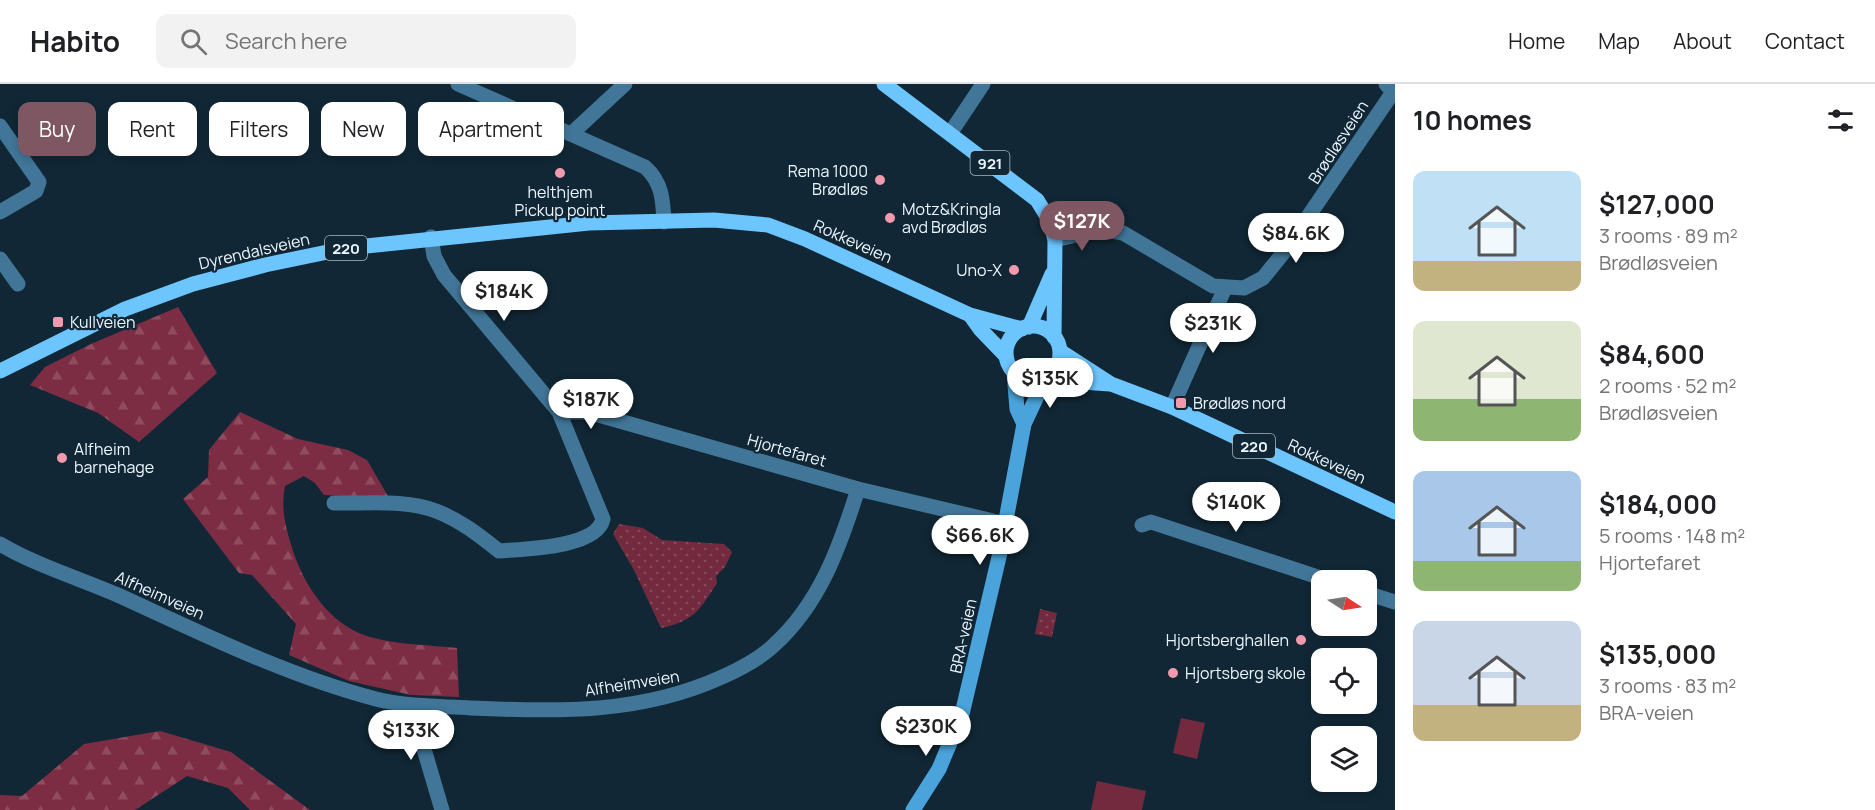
<!DOCTYPE html>
<meta charset="utf-8">
<style>
body{margin:0;font-family:Manrope,sans-serif;background:#f2f2f2;color:#202124;height:100vh;display:flex;flex-direction:column;font-size:22px;white-space:nowrap}
*{box-sizing:border-box;margin:0}
p{font-size:20px;color:#757577}
.icon{flex:none;width:33px;height:33px;fill:none;stroke:currentColor;stroke-width:2;stroke-linecap:round;stroke-linejoin:round}
.map{position:relative;flex:1;overflow:hidden}
.panel{display:flex;flex-direction:column;background:#fff;width:480px}
.panel>*{flex:none}
.banner{position:absolute;left:18px;top:18px;width:570px;height:54px;display:flex;gap:12px}
.needle{width:39px;rotate:102deg}
.buttons{position:absolute;left:1311px;top:486px;display:grid;gap:12px}
.buttons a{display:grid;place-items:center;width:66px;height:66px;border-radius:12px;background:#fff;box-shadow:0 3px 9px #0003;font-size:30px}
.price{position:absolute;translate:-50% -51px;padding:0 14px;border-radius:21px;background:#fff;color:#222;font-size:20px;line-height:39px;filter:drop-shadow(0 2px 3px #0008)}
.price::after{content:'';position:absolute;left:50%;top:36px;width:18px;height:14px;margin-left:-9px;background:inherit;clip-path:polygon(0 0,100% 0,50% 100%)}
.price.selected{background:#7e5762;color:#fff}
ul{padding:0;list-style:none}
li{display:flex;align-items:center;gap:18px;height:150px;padding:0 18px}
li span{display:grid;place-items:center;flex:none;width:168px;height:120px;border-radius:12px;color:#555}
li>.icon{margin-inline-start:auto}
span .icon{width:72px;height:72px;fill:#fffc;stroke-width:1}
li b{font-size:26px}
h2{display:flex;justify-content:space-between;align-items:center;height:72px;padding:0 18px;font-size:26px}
.tag{padding:0 21px;border-radius:12px;background:#fff;box-shadow:0 3px 9px #0003;font-size:21px;line-height:54px}
.tag.selected{background:#7e5762;color:#fff}
header{display:flex;align-items:center;gap:36px;box-sizing:border-box;height:84px;padding:0 30px;background:#fff;border-bottom:2px solid #e0e0e0}
header strong{font-size:28px}
nav{display:flex;gap:33px;margin-inline-start:auto;font-size:21px}
.search{width:420px;height:54px;background:#f2f2f2;display:flex;align-items:center;gap:15px;box-sizing:border-box;padding:0 21px;border-radius:12px;color:#757577;font-size:22px}
main{display:flex;flex:1;min-height:0}
.map>svg:first-child{display:block}
.grass{fill:#732a3e}
.forest{fill:url(#forest-firs)}
.park{fill:url(#park-dots)}
.lines{fill:none;stroke-linecap:round;stroke-linejoin:round}
.minor{stroke:#417698;stroke-width:15}
.tertiary{stroke:#417698;stroke-width:15}
.secondary{stroke:#4aa3da;stroke-width:15}
.primary{stroke:#6dc5fe;stroke-width:15}
.poi-dot{fill:#f29aad;stroke:#112735;stroke-width:2}
.labels{text-anchor:middle;dominant-baseline:central;stroke-width:4.5;stroke-linejoin:round;paint-order:stroke}
.shield{fill:#112735;stroke:#aab8c2;stroke-width:1.5}
.shield-label{font-size:15px;font-weight:bold;fill:#ecf6fe}
.street-label{font-size:16px;fill:#ecf6fe;stroke:#112735}
.poi-label{font-size:16px;fill:#ecf6fe;stroke:#112735;text-anchor:start}
</style>
<header>
<strong>Habito</strong>
<div class="search"><svg class="icon" aria-label="search" viewBox="0 0 24 24"><circle cx="10" cy="10" r="6"/><path d="M15 15l6 6"/></svg>Search here</div>
<nav><a>Home</a><a>Map</a><a>About</a><a>Contact</a></nav>
</header>
<main>
<div class="map">
<svg width="1395" height="726" viewBox="0 0 1395 726">
<defs>
<pattern id="forest-firs" width="22" height="20" patternUnits="userSpaceOnUse" patternTransform="scale(1.5)"><rect width="22" height="20" fill="#7d2d43"/><path d="M5 1l3.5 6h-7zM16 11l3.5 6h-7z" fill="#904c5f"/></pattern>
<pattern id="park-dots" width="8" height="8" patternUnits="userSpaceOnUse" patternTransform="scale(1.5)"><rect width="8" height="8" fill="#732a3e"/><path d="M2 2h.1M6 6h.1" fill="none" stroke="#874a5b" stroke-width="1.8" stroke-linecap="round"/></pattern>
</defs>
<rect width="100%" height="100%" fill="#112735"/>
<path class="grass" d="M1181,634L1205,639L1197,675L1173,669Z
M1097,697L1146,707L1142,726H1091Z"/>
<path class="forest" d="M178,223L217,289L139,358L98,329L30,301L45,283L91,260Z
M240,328L298,355L348,366L367,376L389,414L324,411L315,399L304,392L285,402C280,427 287,448 294,470C307,507 334,545 374,554C400,561 430,561 457,564L459,613L411,611L349,597L289,571L296,540L252,491L239,489L183,415L208,393L209,366Z
M160,647L231,668L310,726H250L228,704L187,692L135,726H0V711L22,712L84,660Z"/>
<path class="park" d="M619,440L643,444L662,456L724,460L732,468L725,483L716,492L717,499C699,527 694,537 661,544L634,486L613,450Z
M1040,525L1057,529L1052,553L1035,550Z"/>
<g class="lines">
<path class="minor" d="M0,42L39,98L36,107L0,128
M951,48L983,0
M571,50L625,0
M1050,137L1067,135L1086,138L1101,145L1123,149L1213,202L1244,204L1263,194L1284,168L1393,8L1386,0
M431,153L434,172L444,191L559,328
M1055,156L1101,145
M0,175L18,200
M1172,323L1225,204
M334,419C366,420 405,415 436,427C460,436 480,452 499,467C523,465 597,464 603,435L559,328H588L858,405L1006,440
M1142,441L1151,438L1327,496
M0,460C35,481 81,495 120,512C203,550 288,592 376,615C407,623 439,622 471,624C558,628 641,630 722,593C740,585 759,575 773,562C820,520 840,462 858,405
M1366,509L1395,518
M411,621L442,726"/>
<path class="tertiary" d="M458,0L645,83C662,98 663,116 664,138"/>
<path class="secondary" d="M1014,289L1017,325L1024,340
M913,726L939,685L962,630L999,473L1024,340L1046,293"/>
<path class="primary" d="M884,0L1037,116L1050,137L1055,156L1054,253
M970,231L980,245L1006,272
M1006 269a27 27 0 1 1 54 0a27 27 0 1 1-54 0Z
M1029,243L1052,190
M1060,267L1111,300L1172,323L1395,428
M0,287L125,225L193,200L265,181L347,164L589,139L714,136L768,141L805,155L970,231L1022,245
M1052,289L1082,298L1110,300"/>
</g>
<g class="poi-dot">
<circle cx="560" cy="89" r="6"/>
<circle cx="880" cy="96" r="6"/>
<circle cx="890" cy="134" r="6"/>
<circle cx="1014" cy="186" r="6"/>
<rect x="52" y="232" width="12" height="12" rx="3"/>
<rect x="1175" y="313" width="12" height="12" rx="3"/>
<circle cx="62" cy="374" r="6"/>
<circle cx="1301" cy="556" r="6"/>
<circle cx="1173" cy="589" r="6"/>
</g>
<g class="labels">
<g class="shield">
<rect x="970.5" y="67" width="39" height="24" rx="4.5"/>
<rect x="325" y="152" width="42" height="24" rx="4.5"/>
<rect x="1233" y="350" width="42" height="24" rx="4.5"/>
</g>
<g class="shield-label">
<text x="990" y="79">921</text>
<text x="346" y="164">220</text>
<text x="1254" y="362">220</text>
</g>
<g class="street-label">
<text transform="translate(1338 58) rotate(-57)">Brødløsveien</text>
<text transform="translate(853 157) rotate(24)">Rokkeveien</text>
<text transform="translate(254 167) rotate(-13)">Dyrendalsveien</text>
<text transform="translate(787 366) rotate(16)">Hjortefaret</text>
<text transform="translate(1327 377) rotate(25)">Rokkeveien</text>
<text transform="translate(160 511) rotate(24)">Alfheimveien</text>
<text transform="translate(963 552) rotate(-78)">BRA-veien</text>
<text transform="translate(632 599) rotate(-9)">Alfheimveien</text>
</g>
<g class="poi-label">
<text x="868" y="87" text-anchor="end">Rema 1000<tspan x="868" dy="18">Brødløs</tspan></text>
<text x="560" y="108" text-anchor="middle">helthjem<tspan x="560" dy="18">Pickup point</tspan></text>
<text x="902" y="125">Motz&amp;Kringla<tspan x="902" dy="18">avd Brødløs</tspan></text>
<text x="1002" y="186" text-anchor="end">Uno-X</text>
<text x="70" y="238">Kullveien</text>
<text x="1193" y="319">Brødløs nord</text>
<text x="74" y="365">Alfheim<tspan x="74" dy="18">barnehage</tspan></text>
<text x="1289" y="556" text-anchor="end">Hjortsberghallen</text>
<text x="1185" y="589">Hjortsberg skole</text>
</g>
</g>
</svg>
<div class="buttons">
<a><svg class="needle" viewBox="-14 -14 28 28"><path d="M0-13l5 13h-10z" fill="#e53935"/><path d="M0 13l5-13h-10z" fill="#757577"/></svg></a>
<a><svg class="icon" aria-label="locate" viewBox="0 0 24 24"><circle cx="12" cy="12" r="6"/><path d="M12 2v4M12 18v4M2 12h4M18 12h4"/></svg></a>
<a><svg class="icon" aria-label="layers" viewBox="0 0 24 24"><path d="M12 4l9 5-9 5-9-5zM3 14l9 5 9-5"/></svg></a>
</div>
<b class="price selected" style="left:1082px;top:168px">$127K</b>
<b class="price" style="left:1296px;top:180px">$84.6K</b>
<b class="price" style="left:504px;top:238px">$184K</b>
<b class="price" style="left:1213px;top:270px">$231K</b>
<b class="price" style="left:1050px;top:325px">$135K</b>
<b class="price" style="left:591px;top:346px">$187K</b>
<b class="price" style="left:1236px;top:449px">$140K</b>
<b class="price" style="left:980px;top:482px">$66.6K</b>
<b class="price" style="left:926px;top:673px">$230K</b>
<b class="price" style="left:411px;top:677px">$133K</b>
<div class="banner">
<a class="tag selected">Buy</a>
<a class="tag">Rent</a>
<a class="tag">Filters</a>
<a class="tag">New</a>
<a class="tag">Apartment</a>
</div>
</div>
<section class="panel">
<h2>10 homes<svg class="icon" aria-label="filters" viewBox="0 0 24 24"><path d="M4 7h16M4 17h16"/><circle cx="9" cy="7" r="2"/><circle cx="15" cy="17" r="2"/></svg></h2>
<ul>
<li><span style="background:linear-gradient(#bfe0f5 75%,#c2b280 0)"><svg class="icon" aria-label="home" viewBox="0 0 24 24"><path d="M3 11l9-7 9 7M6 9v11h12V9"/></svg></span><div><b>$127,000</b><p>3 rooms · 89 m²</p><p>Brødløsveien</p></div></li>
<li><span style="background:linear-gradient(#dfe7d0 65%,#8fb573 0)"><svg class="icon" aria-label="home" viewBox="0 0 24 24"><path d="M3 11l9-7 9 7M6 9v11h12V9"/></svg></span><div><b>$84,600</b><p>2 rooms · 52 m²</p><p>Brødløsveien</p></div></li>
<li><span style="background:linear-gradient(#a9c7e8 75%,#8fb573 0)"><svg class="icon" aria-label="home" viewBox="0 0 24 24"><path d="M3 11l9-7 9 7M6 9v11h12V9"/></svg></span><div><b>$184,000</b><p>5 rooms · 148 m²</p><p>Hjortefaret</p></div></li>
<li><span style="background:linear-gradient(#c9d6e8 70%,#c2b280 0)"><svg class="icon" aria-label="home" viewBox="0 0 24 24"><path d="M3 11l9-7 9 7M6 9v11h12V9"/></svg></span><div><b>$135,000</b><p>3 rooms · 83 m²</p><p>BRA-veien</p></div></li>
</ul>
</section>
</main>
